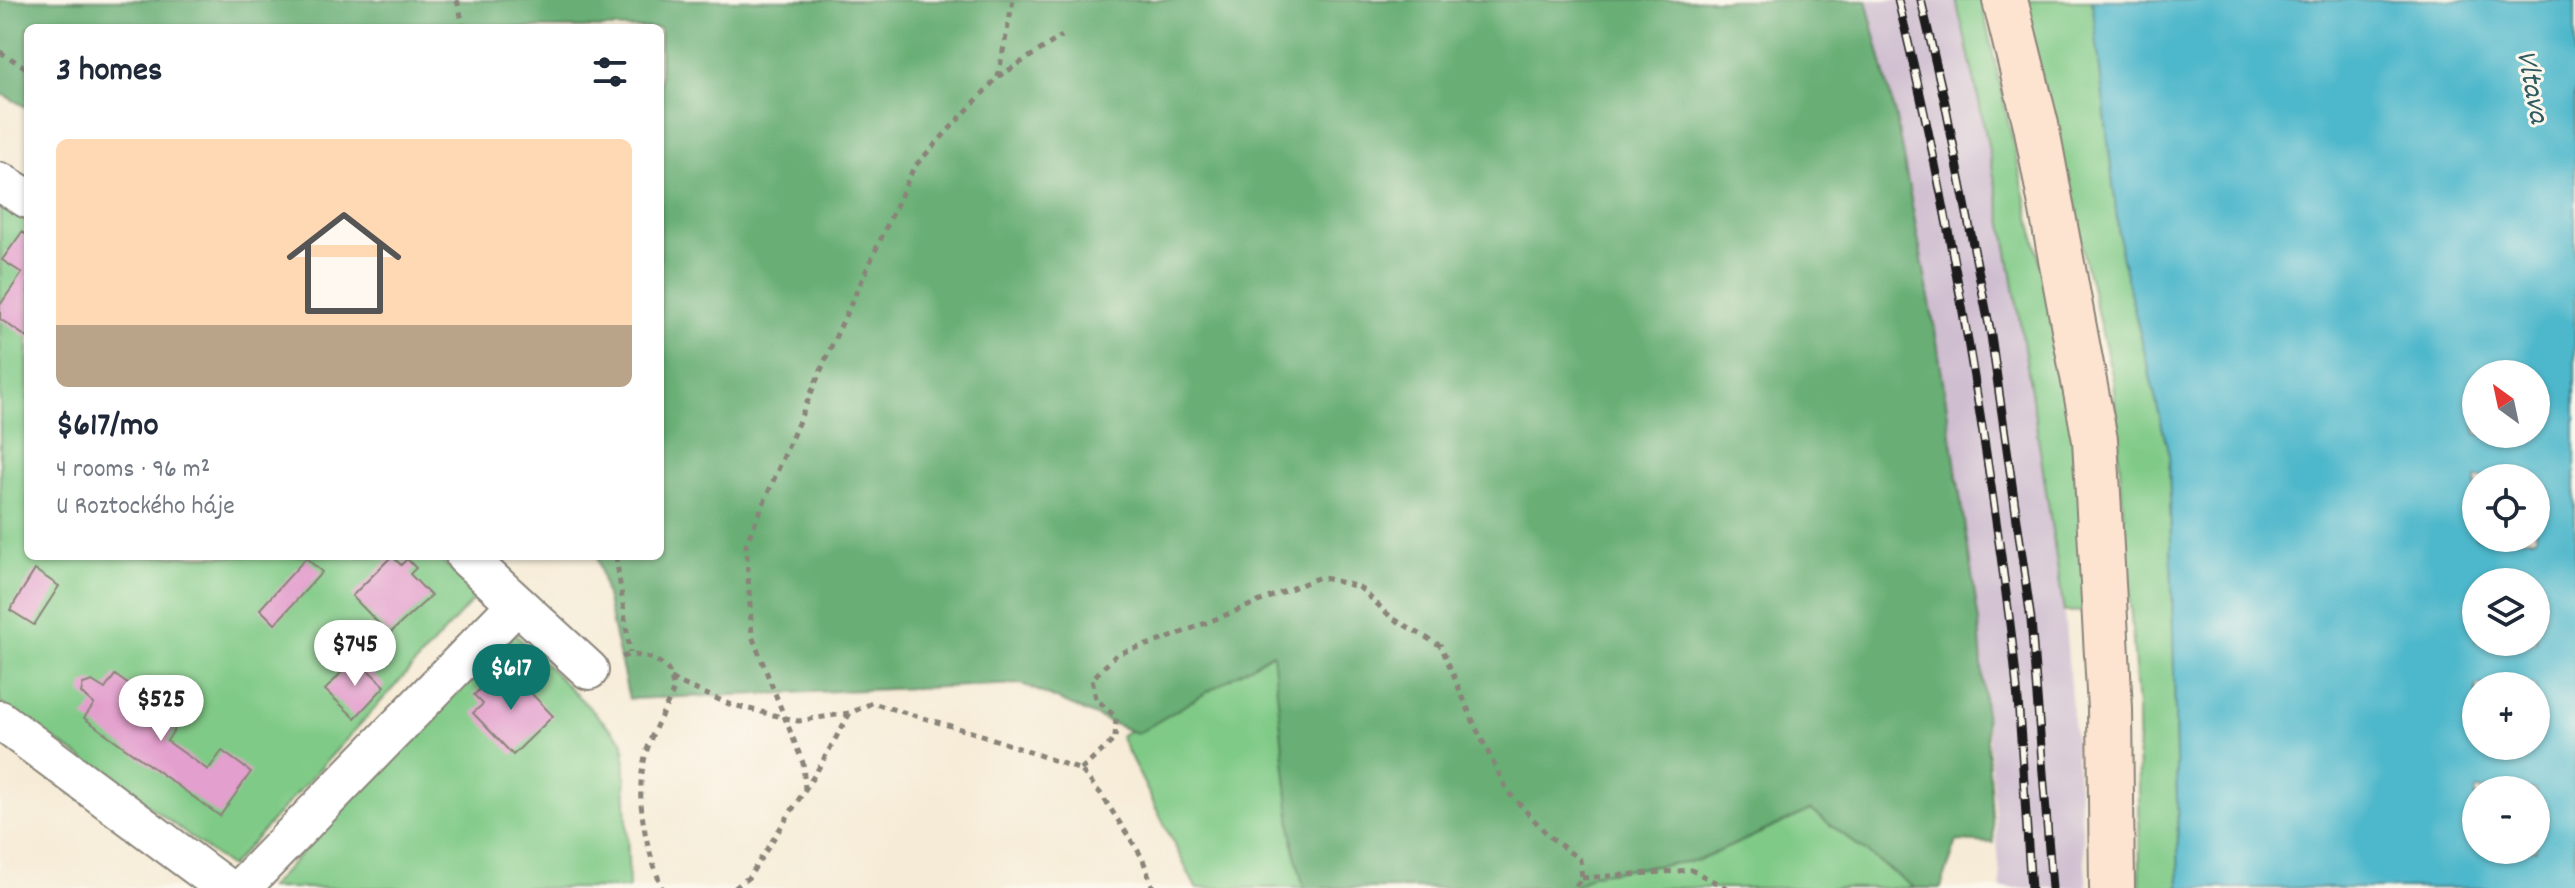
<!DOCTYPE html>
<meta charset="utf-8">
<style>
body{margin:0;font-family:Dekko,sans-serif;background:#f6f6f7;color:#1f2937;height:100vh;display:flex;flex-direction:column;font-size:30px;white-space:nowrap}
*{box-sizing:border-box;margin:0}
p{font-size:26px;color:#747a83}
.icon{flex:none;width:44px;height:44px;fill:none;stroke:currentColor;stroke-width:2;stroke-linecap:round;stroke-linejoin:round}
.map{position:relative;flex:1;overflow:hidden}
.side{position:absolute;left:24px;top:24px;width:640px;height:536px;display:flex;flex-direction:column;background:#fff;border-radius:12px;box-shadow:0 2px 6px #0004}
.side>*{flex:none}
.needle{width:52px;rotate:327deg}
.controls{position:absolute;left:2462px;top:360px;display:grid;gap:16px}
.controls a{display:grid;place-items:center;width:88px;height:88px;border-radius:50%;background:#fff;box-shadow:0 2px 6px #0004;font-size:40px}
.price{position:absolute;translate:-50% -68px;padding:0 18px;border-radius:28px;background:#fff;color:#222;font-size:26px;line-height:52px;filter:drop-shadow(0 2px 4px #0008)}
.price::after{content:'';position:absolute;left:50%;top:48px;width:24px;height:18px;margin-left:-12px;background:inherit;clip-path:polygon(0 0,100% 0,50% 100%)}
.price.active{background:#0f766e;color:#fff}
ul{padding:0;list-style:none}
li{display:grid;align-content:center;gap:16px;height:424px;padding:0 32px}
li+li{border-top:2px solid #e0e1e3}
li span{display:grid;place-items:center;height:248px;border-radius:12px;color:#555}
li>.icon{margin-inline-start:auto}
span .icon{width:144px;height:144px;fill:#fffc;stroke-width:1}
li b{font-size:34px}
h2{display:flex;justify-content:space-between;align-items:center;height:96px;padding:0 32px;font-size:34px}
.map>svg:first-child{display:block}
.industrial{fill:#cfbed0}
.green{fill:#80ca87;stroke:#4e7352;stroke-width:2}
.forest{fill:#68ae74;stroke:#426548;stroke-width:2}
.water{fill:#4db7cb;stroke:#346a74;stroke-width:2;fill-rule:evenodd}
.building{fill:#e39fcd}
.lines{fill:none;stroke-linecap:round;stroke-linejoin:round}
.minor-casing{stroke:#898479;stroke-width:42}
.secondary-casing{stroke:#898479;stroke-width:48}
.path{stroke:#898479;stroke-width:5;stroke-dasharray:6 6;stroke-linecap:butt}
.minor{stroke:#fff;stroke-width:38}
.secondary{stroke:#fde4d1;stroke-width:44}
.rail-casing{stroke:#1c1c1c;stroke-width:9}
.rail{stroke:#fbf7ec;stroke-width:6;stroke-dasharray:18;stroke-linecap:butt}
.labels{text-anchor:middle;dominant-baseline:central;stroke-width:6;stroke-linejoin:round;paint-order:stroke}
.water-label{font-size:30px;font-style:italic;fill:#305a62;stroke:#fbf7ec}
</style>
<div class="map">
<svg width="2575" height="888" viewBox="0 0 2575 888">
<rect width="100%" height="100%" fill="#fbf7ec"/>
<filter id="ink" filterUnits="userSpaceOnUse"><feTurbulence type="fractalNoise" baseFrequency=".0125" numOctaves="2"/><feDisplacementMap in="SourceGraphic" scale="16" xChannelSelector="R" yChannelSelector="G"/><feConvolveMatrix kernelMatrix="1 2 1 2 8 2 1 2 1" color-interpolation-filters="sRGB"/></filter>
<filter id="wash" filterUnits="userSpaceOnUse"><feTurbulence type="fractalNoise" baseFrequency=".006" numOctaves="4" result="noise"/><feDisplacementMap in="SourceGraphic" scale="32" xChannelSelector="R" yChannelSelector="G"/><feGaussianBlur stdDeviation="1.8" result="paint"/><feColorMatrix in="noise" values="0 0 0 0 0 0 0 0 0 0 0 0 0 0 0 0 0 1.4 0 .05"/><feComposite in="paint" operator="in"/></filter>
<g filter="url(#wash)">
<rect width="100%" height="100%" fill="#f6ebd6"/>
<path class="industrial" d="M1866,0H1956L1980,99L2023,326L2064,612L2087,888H2001L1979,622L1937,341L1896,118Z"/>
<path class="green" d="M1956,0H1981L2063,364L2082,474L2089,611L2064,612C2034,407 2005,202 1956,0Z
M2023,0H2092L2093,6L2121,254L2169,455L2179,888H2140L2138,708L2113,379Z
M0,205L28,223V556H437L477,596L230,867L123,786L0,703Z
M509,628L624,742L629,888H269Z
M1277,645L1321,888H1196L1120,736Z
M1811,810L1914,888H1572L1593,874L1700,860Z"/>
<path class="forest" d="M0,0H1866L1896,118L1937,341L1979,622L1994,843L1957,841L1941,888H1914L1811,810L1700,860L1593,874L1572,888H1304L1293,845L1273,653L1137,734L1022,684L629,699L597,556H660V28H28V108L0,93Z"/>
<path class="water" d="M2092,0H2575V888H2179L2169,455L2121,254ZM2476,374H2536V434H2476ZM2476,478H2536V538H2476ZM2476,582H2536V642H2476ZM2476,686H2536V746H2476ZM2476,790H2536V850H2476Z"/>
<g id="blocks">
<path class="building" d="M22,232L28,236V338L0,319V305L22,273L2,260Z
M392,556L401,565L407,559L416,568L410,574L431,596L389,634L352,596Z
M306,558L322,572L275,624L260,609Z
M35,570L59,586L34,625L10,610Z
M355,658L385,686L355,718L325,690Z
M115,675L180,721L167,741L208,770L222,751L251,772L220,816L84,718L94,704L81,693L83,684L92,681L105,689Z
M494,675L503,684L514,675L553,716L513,755L473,713L483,704L474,695Z"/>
</g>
</g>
<g filter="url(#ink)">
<use href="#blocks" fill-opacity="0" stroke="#898479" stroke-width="2"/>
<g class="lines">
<g class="minor-casing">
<path id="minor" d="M0,182L28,199
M465,556L589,670
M0,720L226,888
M241,888L516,605"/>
</g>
<g class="secondary-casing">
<path id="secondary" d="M2005,0L2036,125L2095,440L2110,709L2112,888"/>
</g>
<path class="path" d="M457,0L464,28
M0,52L28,69
M998,77L1013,0
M616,556L630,653
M622,657C634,652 658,658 667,669C671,673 672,684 674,689C666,709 654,727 648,747C632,793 645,844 662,888
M671,679L729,704L798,721L849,713
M1081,770L1115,739L1116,717L1096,699L1092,679L1117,654L1166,639L1320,577L1359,587L1392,618L1441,646L1476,728L1508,792L1550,837L1580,860L1582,878L1574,888
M805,790L803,763L752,636L746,544L830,349L914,167L998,77L1062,36
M1582,878L1691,870L1727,888
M735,888L749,877L817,771L850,713L872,703L985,736L1081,770L1101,794L1142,857L1153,888"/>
<use href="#minor" class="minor"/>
<use href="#secondary" class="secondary"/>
<g class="rail-casing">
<path id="rail" d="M1898,0C1948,202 1982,409 2009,616C2021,706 2024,797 2031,888
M1921,0L1945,103L1991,335L2031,620L2052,888"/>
</g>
<use href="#rail" class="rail"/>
</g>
</g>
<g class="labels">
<g class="water-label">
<text transform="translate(2530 87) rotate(79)">Vltava</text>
</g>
</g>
</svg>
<div class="controls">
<a><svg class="needle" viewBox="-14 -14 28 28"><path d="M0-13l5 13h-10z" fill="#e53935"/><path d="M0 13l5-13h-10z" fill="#747a83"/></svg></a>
<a><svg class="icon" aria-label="locate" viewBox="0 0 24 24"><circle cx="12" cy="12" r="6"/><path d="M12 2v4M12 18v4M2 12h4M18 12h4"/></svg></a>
<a><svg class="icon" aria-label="layers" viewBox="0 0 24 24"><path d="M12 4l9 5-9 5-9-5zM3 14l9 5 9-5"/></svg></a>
<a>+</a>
<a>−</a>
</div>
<b class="price" style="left:355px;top:688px">$745</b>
<b class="price active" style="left:511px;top:712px">$617</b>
<b class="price" style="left:161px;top:743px">$525</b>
<section class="side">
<h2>3 homes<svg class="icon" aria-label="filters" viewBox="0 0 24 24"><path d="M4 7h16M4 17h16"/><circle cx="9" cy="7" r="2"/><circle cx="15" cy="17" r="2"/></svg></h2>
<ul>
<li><span style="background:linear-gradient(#ffd9b3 75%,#b9a48a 0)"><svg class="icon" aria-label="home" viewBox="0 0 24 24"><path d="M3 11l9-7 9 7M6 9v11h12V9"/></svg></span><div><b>$617/mo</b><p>4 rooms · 96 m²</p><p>U Roztockého háje</p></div></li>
</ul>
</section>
</div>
